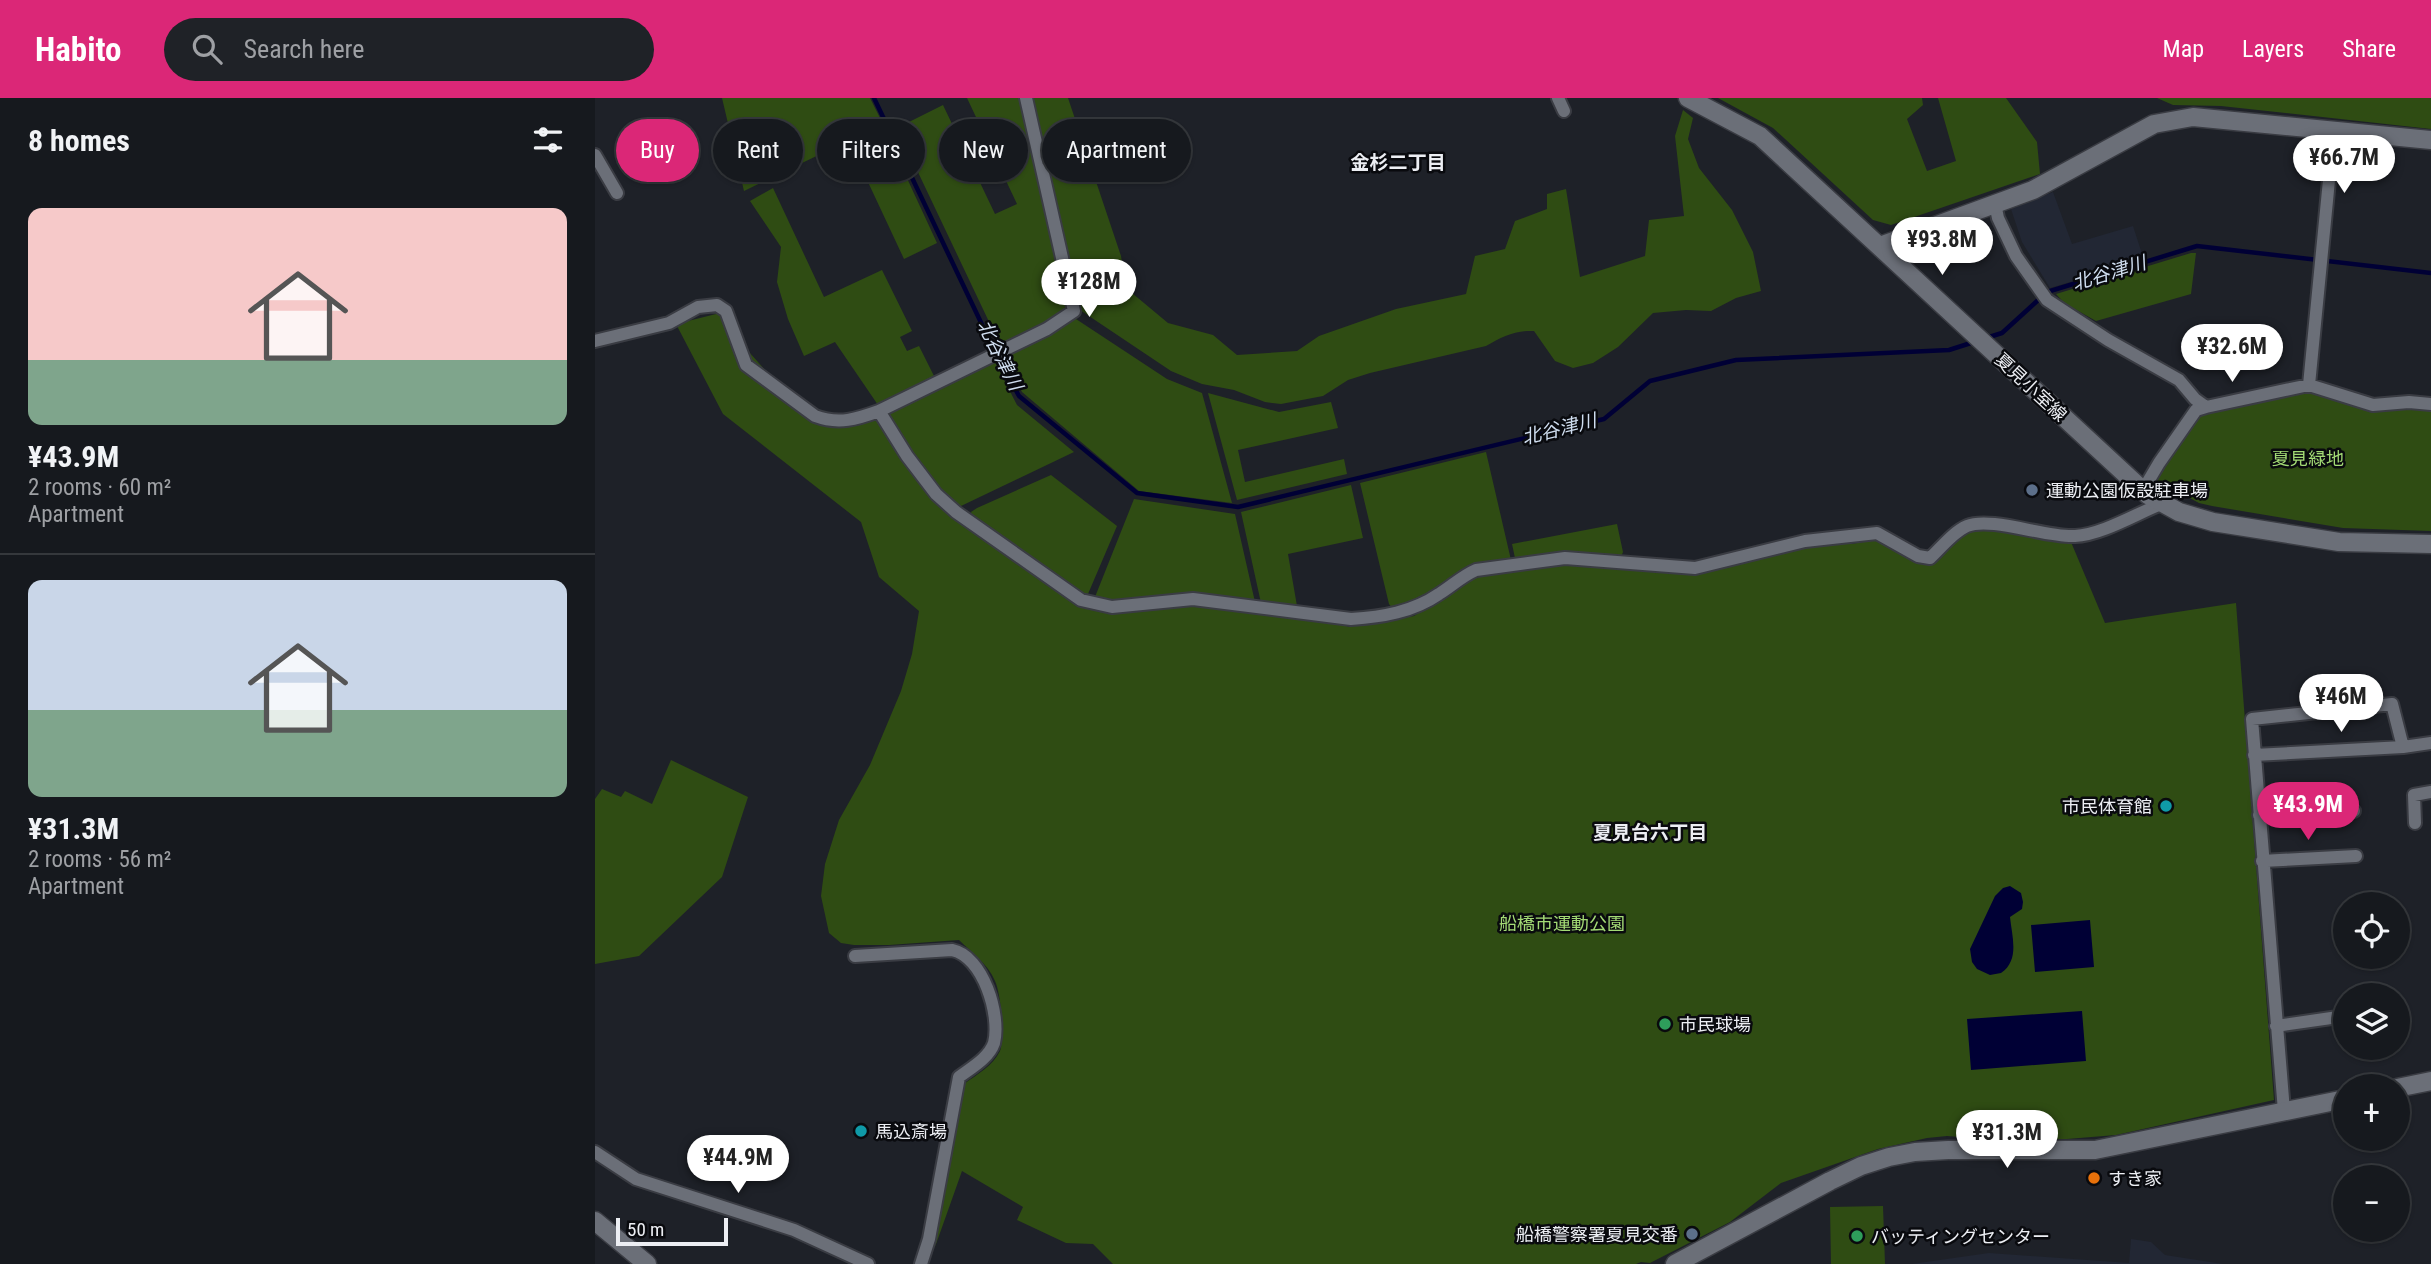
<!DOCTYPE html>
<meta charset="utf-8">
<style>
body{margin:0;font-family:"Roboto Condensed","Noto Sans JP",sans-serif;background:#1f2227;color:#f1f3f6;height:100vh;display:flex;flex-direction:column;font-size:26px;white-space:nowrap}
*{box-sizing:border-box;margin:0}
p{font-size:23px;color:#9ea0a4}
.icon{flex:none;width:38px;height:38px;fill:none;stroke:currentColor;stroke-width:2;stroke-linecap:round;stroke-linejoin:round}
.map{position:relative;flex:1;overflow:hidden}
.side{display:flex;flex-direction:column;background:#16191e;width:595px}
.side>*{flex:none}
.top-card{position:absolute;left:21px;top:21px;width:665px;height:63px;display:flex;gap:14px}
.fabs{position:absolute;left:1738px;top:794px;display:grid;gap:14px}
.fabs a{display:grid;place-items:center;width:77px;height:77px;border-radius:50%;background:#16191e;box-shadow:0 2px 5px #0004,0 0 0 2px #35383c;font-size:35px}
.scale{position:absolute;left:21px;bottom:18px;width:112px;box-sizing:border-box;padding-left:7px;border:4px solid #eceef3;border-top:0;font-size:19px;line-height:24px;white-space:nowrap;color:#eceef3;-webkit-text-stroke:5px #090a0e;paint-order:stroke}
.price{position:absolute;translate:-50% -60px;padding:0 16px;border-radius:24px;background:#fff;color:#222;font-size:23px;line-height:46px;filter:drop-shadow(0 2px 4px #0008)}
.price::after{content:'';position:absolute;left:50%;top:42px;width:21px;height:16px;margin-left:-10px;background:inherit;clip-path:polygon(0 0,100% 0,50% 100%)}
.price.on{background:#db2777;color:#fff}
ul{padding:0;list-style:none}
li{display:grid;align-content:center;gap:14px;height:371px;padding:0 28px}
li+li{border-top:2px solid #35383c}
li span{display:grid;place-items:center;height:217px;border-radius:14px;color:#555}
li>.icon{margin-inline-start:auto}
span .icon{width:126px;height:126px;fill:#fffc;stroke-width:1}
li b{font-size:30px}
h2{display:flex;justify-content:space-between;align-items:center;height:84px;padding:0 28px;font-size:30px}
.tag{padding:0 24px;border-radius:32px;background:#16191e;box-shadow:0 2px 5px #0004,0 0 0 2px #35383c;font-size:24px;line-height:63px}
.tag.on{background:#db2777;color:#fff}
header{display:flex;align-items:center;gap:42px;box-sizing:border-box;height:98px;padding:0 35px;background:#db2777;color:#fff}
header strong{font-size:33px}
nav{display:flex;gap:38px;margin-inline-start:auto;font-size:24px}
.search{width:490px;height:63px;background:#1f2227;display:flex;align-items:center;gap:18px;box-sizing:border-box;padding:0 24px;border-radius:38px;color:#9ea0a4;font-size:26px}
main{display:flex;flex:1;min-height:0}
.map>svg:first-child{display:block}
.built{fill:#222734}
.green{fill:#2f4c13}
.water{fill:#000035}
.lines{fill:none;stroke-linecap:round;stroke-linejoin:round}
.stream{stroke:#000035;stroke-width:4.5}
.street-casing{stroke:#3a3c43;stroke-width:16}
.secondary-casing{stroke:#3a3c43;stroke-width:21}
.street{stroke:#6b6f78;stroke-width:12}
.secondary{stroke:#6b6f78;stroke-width:18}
.service-dot{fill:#5c6f8a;stroke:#090a0e;stroke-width:2.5}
.culture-dot{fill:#0f9aa8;stroke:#090a0e;stroke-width:2.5}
.leisure-dot{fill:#2e9e5b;stroke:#090a0e;stroke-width:2.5}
.food-dot{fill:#e8710a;stroke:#090a0e;stroke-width:2.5}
.labels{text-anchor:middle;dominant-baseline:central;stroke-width:5;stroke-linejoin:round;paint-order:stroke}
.street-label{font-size:18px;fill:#eceef3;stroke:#090a0e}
.park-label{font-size:18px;fill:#a3da75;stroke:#090a0e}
.poi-label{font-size:18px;fill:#eceef3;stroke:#090a0e;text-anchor:start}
.neighbourhood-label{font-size:19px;font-weight:bold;fill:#eceef3;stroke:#090a0e}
.water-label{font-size:19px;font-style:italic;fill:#cfddef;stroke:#090a0e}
</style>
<header>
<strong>Habito</strong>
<div class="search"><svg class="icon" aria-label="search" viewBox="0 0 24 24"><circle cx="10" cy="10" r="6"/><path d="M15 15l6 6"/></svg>Search here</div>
<nav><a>Map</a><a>Layers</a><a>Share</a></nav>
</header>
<main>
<section class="side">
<h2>8 homes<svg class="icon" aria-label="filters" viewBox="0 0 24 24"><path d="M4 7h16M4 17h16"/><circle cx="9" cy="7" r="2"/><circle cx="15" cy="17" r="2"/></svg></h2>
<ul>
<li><span style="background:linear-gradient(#f6c9c9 70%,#7fa58c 0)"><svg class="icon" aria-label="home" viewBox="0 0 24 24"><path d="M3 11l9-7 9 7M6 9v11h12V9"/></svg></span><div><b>¥43.9M</b><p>2 rooms · 60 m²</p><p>Apartment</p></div></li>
<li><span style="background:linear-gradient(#c9d6e8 60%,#7fa58c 0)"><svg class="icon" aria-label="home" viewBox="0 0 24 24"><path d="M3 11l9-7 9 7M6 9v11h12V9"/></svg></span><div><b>¥31.3M</b><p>2 rooms · 56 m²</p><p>Apartment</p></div></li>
</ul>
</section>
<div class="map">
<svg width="1836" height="1166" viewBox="0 0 1836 1166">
<rect width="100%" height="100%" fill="#1e2128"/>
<path class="built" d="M1458,94L1477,146L1538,128L1549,162L1455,190L1427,144L1416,111Z
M1536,1141L1556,1144L1570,1157L1628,1166H1317L1394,1155L1534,1165Z"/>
<path class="green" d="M127,0H275L288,26L149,93Z
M372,0H425L474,209L472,214L406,249L302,30L348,7L400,116L422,106Z
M437,0H473L526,158L531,190L573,225L618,237L642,257L702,253L724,238L801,211L871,196L880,158L910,151L920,123L952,111V96L971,91L985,179L1050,158L1054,122L1089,118L1080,38L1088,12L1098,20L1093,41L1104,70L1137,112L1158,154L1166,193L1141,200L1116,213L1091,212L1058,215L1023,249L998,265L978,270L960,263L939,233C920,232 907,239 891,248L775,275L753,282L728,298L686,306L670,304L639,292L607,286L576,273L482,210Z
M1123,0H1327L1328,7L1312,21L1332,73L1361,63L1343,0H1411L1442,44L1445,76L1296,127L1278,122L1178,30Z
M1520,0H1836V31L1626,8L1578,7L1562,0Z
M291,35L342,145L309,161L258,52Z
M178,90L229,199L287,172L317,233L305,239L312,253L324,248L340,280L283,307L240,244L209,258L193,221L182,184L186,149L155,103Z
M1596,155H1601L1596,196L1501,223L1469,205L1461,196Z
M129,214L146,245L207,313L225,326L253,329L281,322L331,391L359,419L488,510L506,514L598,506L738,523L754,529L819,518L877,479L953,467L976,466L1079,474L1230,445L1256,446L1280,442L1297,448L1317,460L1354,447L1376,430L1476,444L1510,525L1641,505L1679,1002L1521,1037L1472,1041L1405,1042L1352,1038L1332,1040L1283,1051L1186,1085L1135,1124L1055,1165L1046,1164L1041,1166H518L498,1146L471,1145L422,1122L428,1109L367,1073L340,1149L369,986C381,977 398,968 405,953C410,940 406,896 400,883C393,866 376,854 364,842L294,847H259L246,845L234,835L226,798L230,766L244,722L275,667L306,593L317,556L324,513L284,479L266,424L128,316L81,226Z
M481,221L572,281L607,295L637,405L544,393L427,294L409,259V256Z
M399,262L422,307L479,354L366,408L360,407L332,380L292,318L294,312Z
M1710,293L1744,301L1836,313V433L1748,430L1617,408L1604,405L1561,382L1565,367L1605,317Z
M613,295L684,314L736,304L743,330L643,352L650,384L749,361L752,376L642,402Z
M891,354L916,462L818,506L797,510L794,506L765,385Z
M456,377L522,428L493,496L484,494L377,419L376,414L382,410Z
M756,387L768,440L693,456L702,508L666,505L646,414Z
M539,401L640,416L660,504L600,497L507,503L500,499Z
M1022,426L1028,454L1026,459L972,456L920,460L917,446Z
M76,662L153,699L127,779L44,858L0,866V701L7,691L26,699L30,693L57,706Z
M1288,1108L1290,1166H1236L1235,1109Z"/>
<path class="water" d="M1415,788L1426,795L1428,804L1427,811L1415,819C1417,839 1425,862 1406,875L1395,877L1382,871L1377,864L1375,851L1400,798L1408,790Z
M1495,822L1499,869L1440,874L1436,827Z
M1487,913L1491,963L1376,972L1372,921Z"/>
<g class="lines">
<path class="stream" d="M279,0L401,256L424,298L542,395L643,409L1009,321L1055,283L1141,262L1354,252L1379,244
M1391,240L1407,235L1452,194L1602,148L1836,175"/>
<g class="street-casing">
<path id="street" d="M963,0L969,13
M0,57L22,95
M1400,106L1403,120L1421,158L1452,202L1513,242L1584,282L1600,301L1611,309L1714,287L1778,307L1814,304L1836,306
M0,243L74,225L103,209L122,207L131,213L151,267L220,318C244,327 262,321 284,313L312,358L341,396L361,414L486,502L517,509L598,501L756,521C787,519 818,514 844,496C857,488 867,478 881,472L970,460L1100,470L1210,443L1282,435L1323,458L1335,460C1346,450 1358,434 1372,428C1396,418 1452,440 1480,438C1506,437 1541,416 1566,406
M1714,287L1739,31
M284,313L452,231L479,213L431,0
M1548,392L1564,365L1601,312L1611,309
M1659,657L1808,649L1836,645
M1664,717L1759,713
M1820,725L1819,697L1836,694
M1667,763L1761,758
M260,858L357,852C388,858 406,917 399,945C394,960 376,970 364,979L334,1141L326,1166
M1681,928L1750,918
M1689,1013L1657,621L1797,606L1808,649
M0,1054L41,1081L199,1132L273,1166"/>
</g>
<g class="secondary-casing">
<path id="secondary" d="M1093,0L1165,38L1553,397L1584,414L1618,424L1744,444L1836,446
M1285,148L1438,92L1559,26L1598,19L1836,42
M1802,990L1836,983
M0,1123L52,1166
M1080,1166L1235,1083L1266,1068L1294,1059L1320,1054L1353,1052H1500L1750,1001"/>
</g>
<use href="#street" class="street"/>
<use href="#secondary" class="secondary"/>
</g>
<g class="service-dot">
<circle cx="1437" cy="392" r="7"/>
<circle cx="1097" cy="1136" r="7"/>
</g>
<g class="culture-dot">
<circle cx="1571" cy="708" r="7"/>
<circle cx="266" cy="1033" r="7"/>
</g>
<g class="leisure-dot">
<circle cx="1070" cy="926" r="7"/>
<circle cx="1262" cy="1138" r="7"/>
</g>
<circle class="food-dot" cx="1499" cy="1080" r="7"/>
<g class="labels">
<g class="street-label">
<text transform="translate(1436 289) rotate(43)">夏見小室線</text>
</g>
<g class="park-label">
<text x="1713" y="360">夏見緑地</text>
<text x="967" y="825">船橋市運動公園</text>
</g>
<g class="poi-label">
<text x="1451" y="392">運動公園仮設駐車場</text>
<text x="1557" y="708" text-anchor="end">市民体育館</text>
<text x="1084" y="926">市民球場</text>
<text x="280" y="1033">馬込斎場</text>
<text x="1513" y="1080">すき家</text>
<text x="1083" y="1136" text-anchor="end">船橋警察署夏見交番</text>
<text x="1276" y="1138">バッティングセンター</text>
</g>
<g class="neighbourhood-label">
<text x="803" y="64">金杉二丁目</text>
<text x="1055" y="734">夏見台六丁目</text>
</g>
<g class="water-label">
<text transform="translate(1514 175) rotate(-17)">北谷津川</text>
<text transform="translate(405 257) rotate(63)">北谷津川</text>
<text transform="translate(964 331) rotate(-14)">北谷津川</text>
</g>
</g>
</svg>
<div class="fabs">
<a><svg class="icon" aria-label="locate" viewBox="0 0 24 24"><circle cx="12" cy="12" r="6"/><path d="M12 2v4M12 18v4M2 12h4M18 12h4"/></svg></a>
<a><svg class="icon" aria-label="layers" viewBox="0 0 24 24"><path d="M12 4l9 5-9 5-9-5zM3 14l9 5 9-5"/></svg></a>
<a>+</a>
<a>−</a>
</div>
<div class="scale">50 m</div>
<b class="price" style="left:1749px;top:97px">¥66.7M</b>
<b class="price" style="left:1347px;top:179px">¥93.8M</b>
<b class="price" style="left:494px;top:221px">¥128M</b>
<b class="price" style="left:1637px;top:286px">¥32.6M</b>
<b class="price" style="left:1746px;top:636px">¥46M</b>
<b class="price on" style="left:1713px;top:744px">¥43.9M</b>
<b class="price" style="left:1412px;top:1072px">¥31.3M</b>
<b class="price" style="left:143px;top:1097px">¥44.9M</b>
<div class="top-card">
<a class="tag on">Buy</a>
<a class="tag">Rent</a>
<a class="tag">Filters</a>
<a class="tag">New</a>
<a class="tag">Apartment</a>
</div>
</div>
</main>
